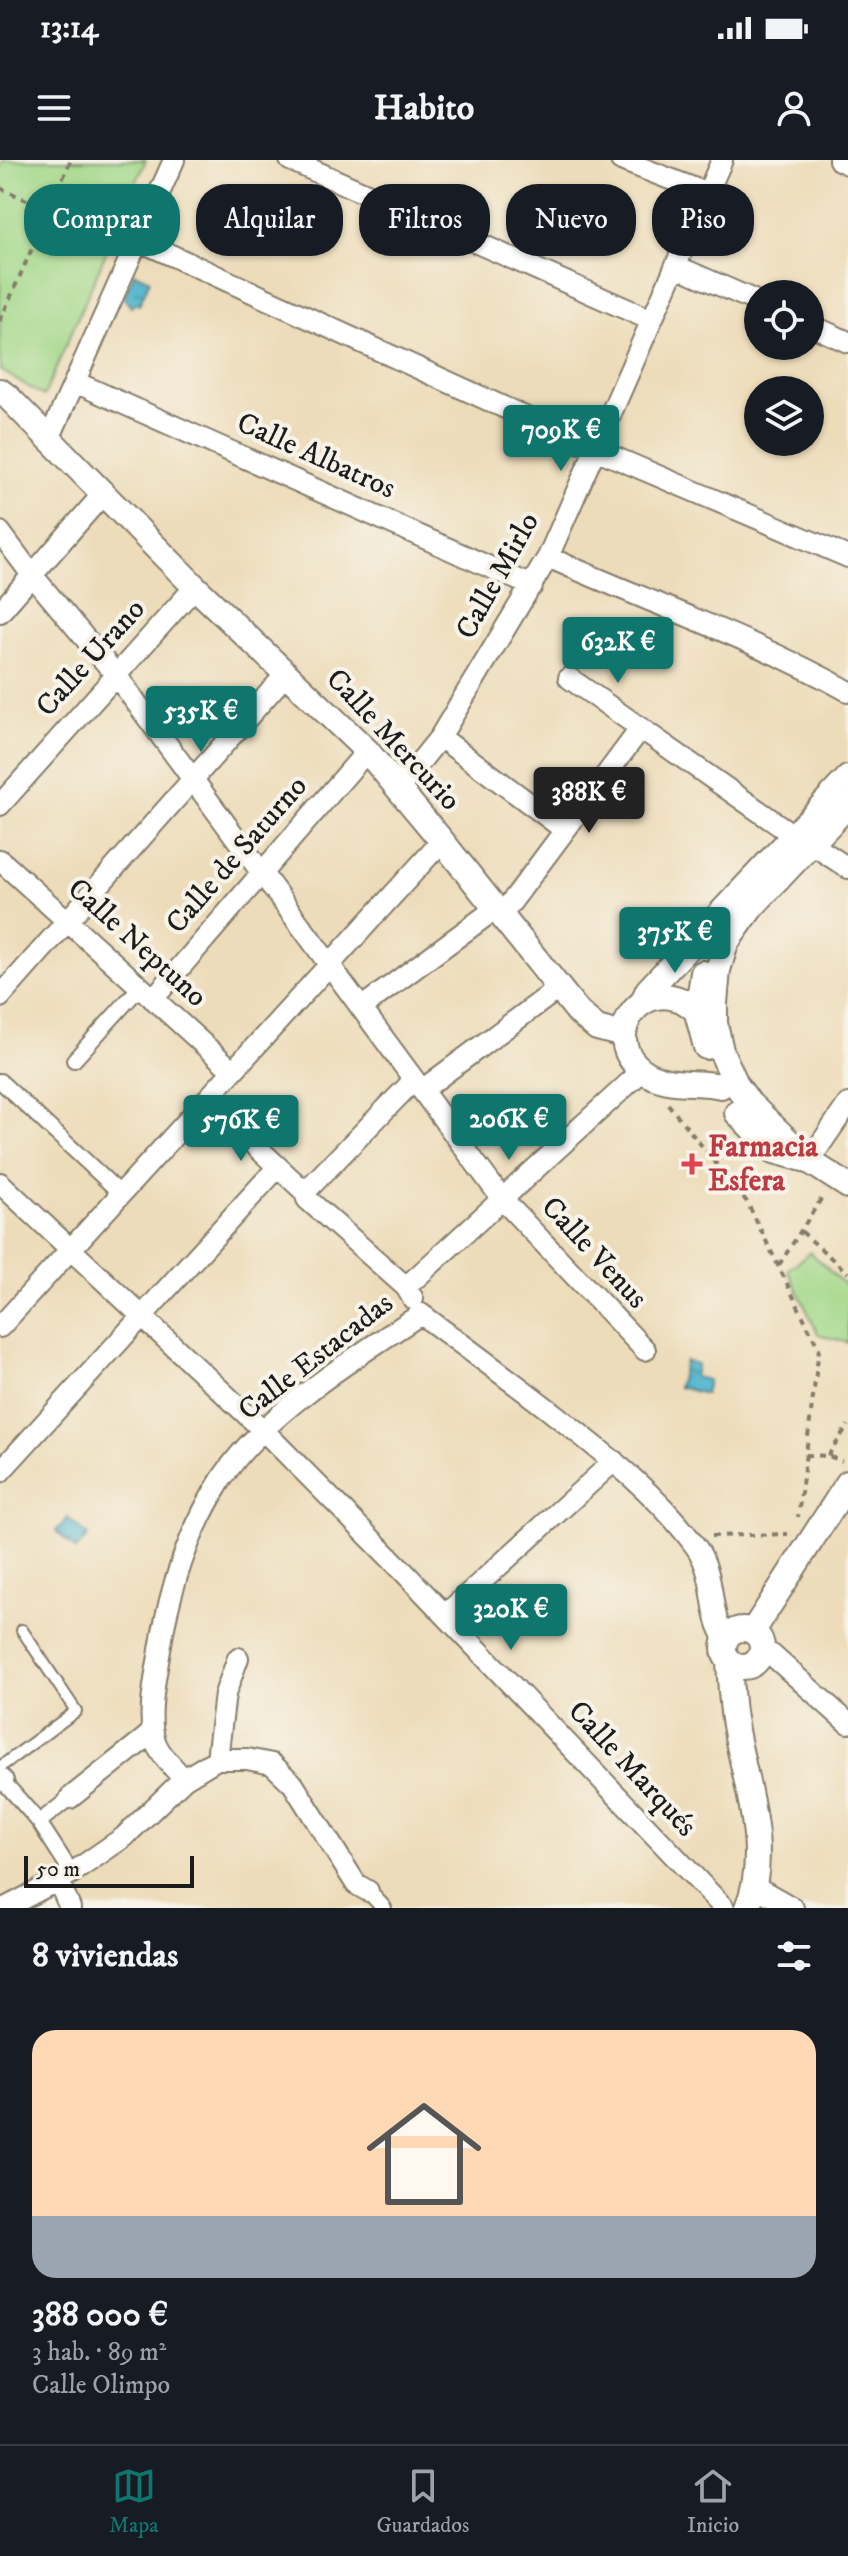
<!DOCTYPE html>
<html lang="es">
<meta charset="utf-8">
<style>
body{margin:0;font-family:"IM FELL DW Pica",serif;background:#20242c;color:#f1f3f6;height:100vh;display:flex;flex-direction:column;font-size:30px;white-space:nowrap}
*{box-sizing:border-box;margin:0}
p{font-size:26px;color:#9ea1a6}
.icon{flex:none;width:44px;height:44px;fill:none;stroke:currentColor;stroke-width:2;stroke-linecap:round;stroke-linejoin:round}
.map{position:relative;height:1748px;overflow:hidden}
.side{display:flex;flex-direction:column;background:#171b24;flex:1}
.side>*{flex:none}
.banner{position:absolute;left:24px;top:24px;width:800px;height:72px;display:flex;gap:16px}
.buttons{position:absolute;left:744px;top:120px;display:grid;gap:16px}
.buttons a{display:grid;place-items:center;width:80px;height:80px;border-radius:50%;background:#171b24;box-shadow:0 2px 6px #0004;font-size:40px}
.scale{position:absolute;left:24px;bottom:20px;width:170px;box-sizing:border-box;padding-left:8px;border:4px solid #1c1c1c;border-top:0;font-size:22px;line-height:28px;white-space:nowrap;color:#1c1c1c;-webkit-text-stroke:6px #f7f3e8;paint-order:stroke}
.price{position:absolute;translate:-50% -68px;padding:0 18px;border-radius:8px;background:#0f766e;color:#fff;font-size:26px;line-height:52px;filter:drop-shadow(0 2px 4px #0008)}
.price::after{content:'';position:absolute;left:50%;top:48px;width:24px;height:18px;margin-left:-12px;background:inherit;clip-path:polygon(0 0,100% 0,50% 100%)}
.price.active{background:#222;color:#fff}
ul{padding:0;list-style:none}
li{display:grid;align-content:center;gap:16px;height:424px;padding:0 32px}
li span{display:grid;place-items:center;height:248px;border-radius:24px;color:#555}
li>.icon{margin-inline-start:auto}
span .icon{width:144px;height:144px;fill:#fffc;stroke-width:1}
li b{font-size:34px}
h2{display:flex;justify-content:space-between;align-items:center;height:96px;padding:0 32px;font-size:34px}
.chip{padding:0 28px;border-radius:32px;background:#171b24;box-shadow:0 2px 6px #0004;font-size:28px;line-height:72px}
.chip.active{background:#0f766e;color:#fff}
.status{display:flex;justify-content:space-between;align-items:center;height:56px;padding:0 40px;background:#171b24;direction:ltr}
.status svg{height:22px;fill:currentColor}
header{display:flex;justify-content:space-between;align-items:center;height:104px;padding:0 32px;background:#171b24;font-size:36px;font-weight:800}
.tab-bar{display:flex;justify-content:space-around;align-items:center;height:112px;border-top:2px solid #363941;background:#171b24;font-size:22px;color:#9ea1a6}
.tab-bar a{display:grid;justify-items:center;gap:4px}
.tab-bar .active{color:#0f766e}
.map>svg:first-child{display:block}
.park{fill:#a1d787;stroke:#5e7a52;stroke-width:2}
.water{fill:url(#water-ripples);stroke:#356874;stroke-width:2}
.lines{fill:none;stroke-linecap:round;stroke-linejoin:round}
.service-casing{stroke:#847c6a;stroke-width:14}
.pedestrian-casing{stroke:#847c6a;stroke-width:18}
.minor-casing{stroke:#847c6a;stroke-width:24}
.tertiary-casing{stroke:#847c6a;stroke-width:28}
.path{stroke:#847c6a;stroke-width:4;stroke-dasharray:6 6;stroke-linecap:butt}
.service{stroke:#fff;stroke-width:10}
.pedestrian{stroke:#fff;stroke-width:14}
.minor{stroke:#fff;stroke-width:20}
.tertiary{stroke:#fff;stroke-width:24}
.health-dot{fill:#e0444e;stroke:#f7f3e8;stroke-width:3}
.labels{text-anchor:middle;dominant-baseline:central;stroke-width:8;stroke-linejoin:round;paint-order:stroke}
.street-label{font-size:30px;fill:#1c1c1c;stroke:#f7f3e8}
.health-label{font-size:30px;font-weight:bold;fill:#be3a42;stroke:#f7f3e8;text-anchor:start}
</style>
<div class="status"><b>13:14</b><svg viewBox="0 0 49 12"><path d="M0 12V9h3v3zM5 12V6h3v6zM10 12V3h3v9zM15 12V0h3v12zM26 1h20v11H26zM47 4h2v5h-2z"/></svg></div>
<header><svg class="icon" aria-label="menu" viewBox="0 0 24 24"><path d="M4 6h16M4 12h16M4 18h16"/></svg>Habito<svg class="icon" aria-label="person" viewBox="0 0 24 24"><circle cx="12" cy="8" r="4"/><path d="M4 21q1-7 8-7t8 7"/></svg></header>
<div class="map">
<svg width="848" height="1748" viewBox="0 0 848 1748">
<defs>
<pattern id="water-ripples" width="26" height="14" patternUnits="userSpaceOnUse" patternTransform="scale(2)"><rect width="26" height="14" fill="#4eb4cc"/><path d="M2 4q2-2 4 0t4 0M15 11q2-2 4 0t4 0" fill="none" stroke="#4092a5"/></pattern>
</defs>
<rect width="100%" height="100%" fill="#f7f3e8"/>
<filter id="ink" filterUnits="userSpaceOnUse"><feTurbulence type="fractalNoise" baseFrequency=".0125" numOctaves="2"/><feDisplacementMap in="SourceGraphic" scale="16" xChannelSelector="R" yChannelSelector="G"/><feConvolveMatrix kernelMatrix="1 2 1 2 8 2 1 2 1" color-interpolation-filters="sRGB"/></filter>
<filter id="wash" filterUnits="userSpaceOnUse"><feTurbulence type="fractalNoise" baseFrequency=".006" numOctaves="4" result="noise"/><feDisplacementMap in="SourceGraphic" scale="32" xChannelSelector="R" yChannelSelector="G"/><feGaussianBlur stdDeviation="1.8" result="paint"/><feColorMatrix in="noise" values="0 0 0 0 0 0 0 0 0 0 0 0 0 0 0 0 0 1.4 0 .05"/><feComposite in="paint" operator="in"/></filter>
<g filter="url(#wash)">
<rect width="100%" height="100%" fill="#eddcb9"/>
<path class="park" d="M4,0H146L44,236L0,210V7Z
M810,1092L848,1128V1183L818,1174L788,1110Z"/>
<path class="water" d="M134,113L150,120L139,145L136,143L131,147L124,138Z
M685,1201L697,1204L694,1217L708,1220L705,1234L678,1227Z
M68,1358L88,1376L76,1390L56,1371Z"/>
</g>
<g filter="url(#ink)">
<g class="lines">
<g class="service-casing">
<path id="service" d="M0,1607L76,1551L22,1470"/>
</g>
<g class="pedestrian-casing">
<path id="pedestrian" d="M74,900L140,827
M0,921L121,1034
M3,1621L39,1662L72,1713
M39,1662L70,1638
M368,1731L384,1748"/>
</g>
<g class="minor-casing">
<path id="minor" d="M290,0L651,160
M621,0L706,33
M839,0L848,4
M138,80L595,289L848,397
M676,106L758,142
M810,165L848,182
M75,222L532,426
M49,279L174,0
M0,372L32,415L116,515L502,1039L645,1190
M548,397C648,442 752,478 848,531
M0,452L102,335
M569,518L793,675
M440,577L565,670
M399,628L440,577L548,397L722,0
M0,645L195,427
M810,683L848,708
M0,700L233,911
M501,756L641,568
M0,837L287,513
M153,839L367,591
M361,848L495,749
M422,930L559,828
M206,940L305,1032L307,1039L406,1127L413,1139
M809,1001L848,944
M0,1023L263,1270L403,1411L724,1748
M305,1032L414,920
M406,1127L642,911
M0,1167L442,681
M0,1312L277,1008
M445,1455L614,1301
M761,1492L772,1495L848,1563
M217,1599L225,1534L238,1498
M0,1618L3,1621
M184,1619C175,1609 163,1598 157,1586C145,1563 156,1515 160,1490C169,1430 189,1371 221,1320C262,1255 357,1196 421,1154C467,1188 513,1222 558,1257C608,1296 658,1335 696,1387C718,1419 707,1453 726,1479
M70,1638L153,1572
M58,1720L70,1748
M756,1727L793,1748
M5,1748L72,1713L124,1677L184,1619L217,1599H247L272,1604L293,1624L356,1724L368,1731"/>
</g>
<g class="tertiary-casing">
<path id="tertiary" d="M0,231L8,237L195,427L367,591L442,681L579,853L597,868L623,875
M848,645L751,748L726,783L718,810L715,843V863L721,891L737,926L750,944L809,1001L848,1026
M703,813L697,853L706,887
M642,843L648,830L848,618
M707,858C698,853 690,844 681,840C637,821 601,880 642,910C666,928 694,920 721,926
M737,953L774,991L807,1000
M724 1488a19 19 0 1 1 38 0a19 19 0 1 1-38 0Z
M753,1471L848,1323
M729,1502C730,1518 731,1535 733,1552C741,1615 773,1687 747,1748"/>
</g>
<path class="path" d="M0,28L118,81
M0,161L71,0
M668,944L747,1042L819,1189L798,1357
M802,1072L848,1113
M779,1105L823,1036
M806,1295L828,1296L842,1301
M828,1296L848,1265
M712,1376L788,1374"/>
<use href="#service" class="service"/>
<use href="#pedestrian" class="pedestrian"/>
<use href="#minor" class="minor"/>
<use href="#tertiary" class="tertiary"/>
</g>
</g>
<path class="health-dot" d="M688 992h8v8h8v8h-8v8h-8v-8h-8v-8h8z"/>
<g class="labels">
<g class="street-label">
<text transform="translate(316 296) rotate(24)">Calle Albatros</text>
<text transform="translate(498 416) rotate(-61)">Calle Mirlo</text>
<text transform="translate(91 498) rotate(-48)">Calle Urano</text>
<text transform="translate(393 580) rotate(47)">Calle Mercurio</text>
<text transform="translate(237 695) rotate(-49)">Calle de Saturno</text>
<text transform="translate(137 783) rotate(42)">Calle Neptuno</text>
<text transform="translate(594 1093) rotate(47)">Calle Venus</text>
<text transform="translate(316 1197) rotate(-38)">Calle Estacadas</text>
<text transform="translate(632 1609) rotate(47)">Calle Marqués</text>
</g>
<g class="health-label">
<text x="708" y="987">Farmacia<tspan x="708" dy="34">Esfera</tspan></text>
</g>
</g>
</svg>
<div class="buttons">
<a><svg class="icon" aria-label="locate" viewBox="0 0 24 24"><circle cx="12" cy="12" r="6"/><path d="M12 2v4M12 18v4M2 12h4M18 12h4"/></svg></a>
<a><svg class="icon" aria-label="layers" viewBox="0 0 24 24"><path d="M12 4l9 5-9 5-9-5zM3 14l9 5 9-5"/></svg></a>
</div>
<div class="scale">50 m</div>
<b class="price" style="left:561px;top:313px">709K €</b>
<b class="price" style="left:618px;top:525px">632K €</b>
<b class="price" style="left:201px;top:594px">535K €</b>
<b class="price active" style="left:589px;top:675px">388K €</b>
<b class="price" style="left:675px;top:815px">375K €</b>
<b class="price" style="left:509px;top:1002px">206K €</b>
<b class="price" style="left:241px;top:1003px">576K €</b>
<b class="price" style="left:511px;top:1492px">320K €</b>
<div class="banner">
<a class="chip active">Comprar</a>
<a class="chip">Alquilar</a>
<a class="chip">Filtros</a>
<a class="chip">Nuevo</a>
<a class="chip">Piso</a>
</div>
</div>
<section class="side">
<h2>8 viviendas<svg class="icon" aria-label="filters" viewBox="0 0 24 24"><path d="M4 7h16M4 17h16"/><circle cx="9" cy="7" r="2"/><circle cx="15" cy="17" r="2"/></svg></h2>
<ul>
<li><span style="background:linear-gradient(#ffd9b3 75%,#9aa5b1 0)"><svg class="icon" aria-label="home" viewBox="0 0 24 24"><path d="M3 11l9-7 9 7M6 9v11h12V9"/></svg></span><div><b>388 000 €</b><p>3 hab. · 89 m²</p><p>Calle Olimpo</p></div></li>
</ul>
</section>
<nav class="tab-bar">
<a class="active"><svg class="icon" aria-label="map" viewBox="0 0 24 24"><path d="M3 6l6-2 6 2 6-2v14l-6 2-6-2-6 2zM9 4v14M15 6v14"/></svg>Mapa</a>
<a><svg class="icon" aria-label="saved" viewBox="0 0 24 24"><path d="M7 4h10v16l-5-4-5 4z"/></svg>Guardados</a>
<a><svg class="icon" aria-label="home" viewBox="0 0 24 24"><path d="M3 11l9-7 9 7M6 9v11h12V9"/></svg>Inicio</a>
</nav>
